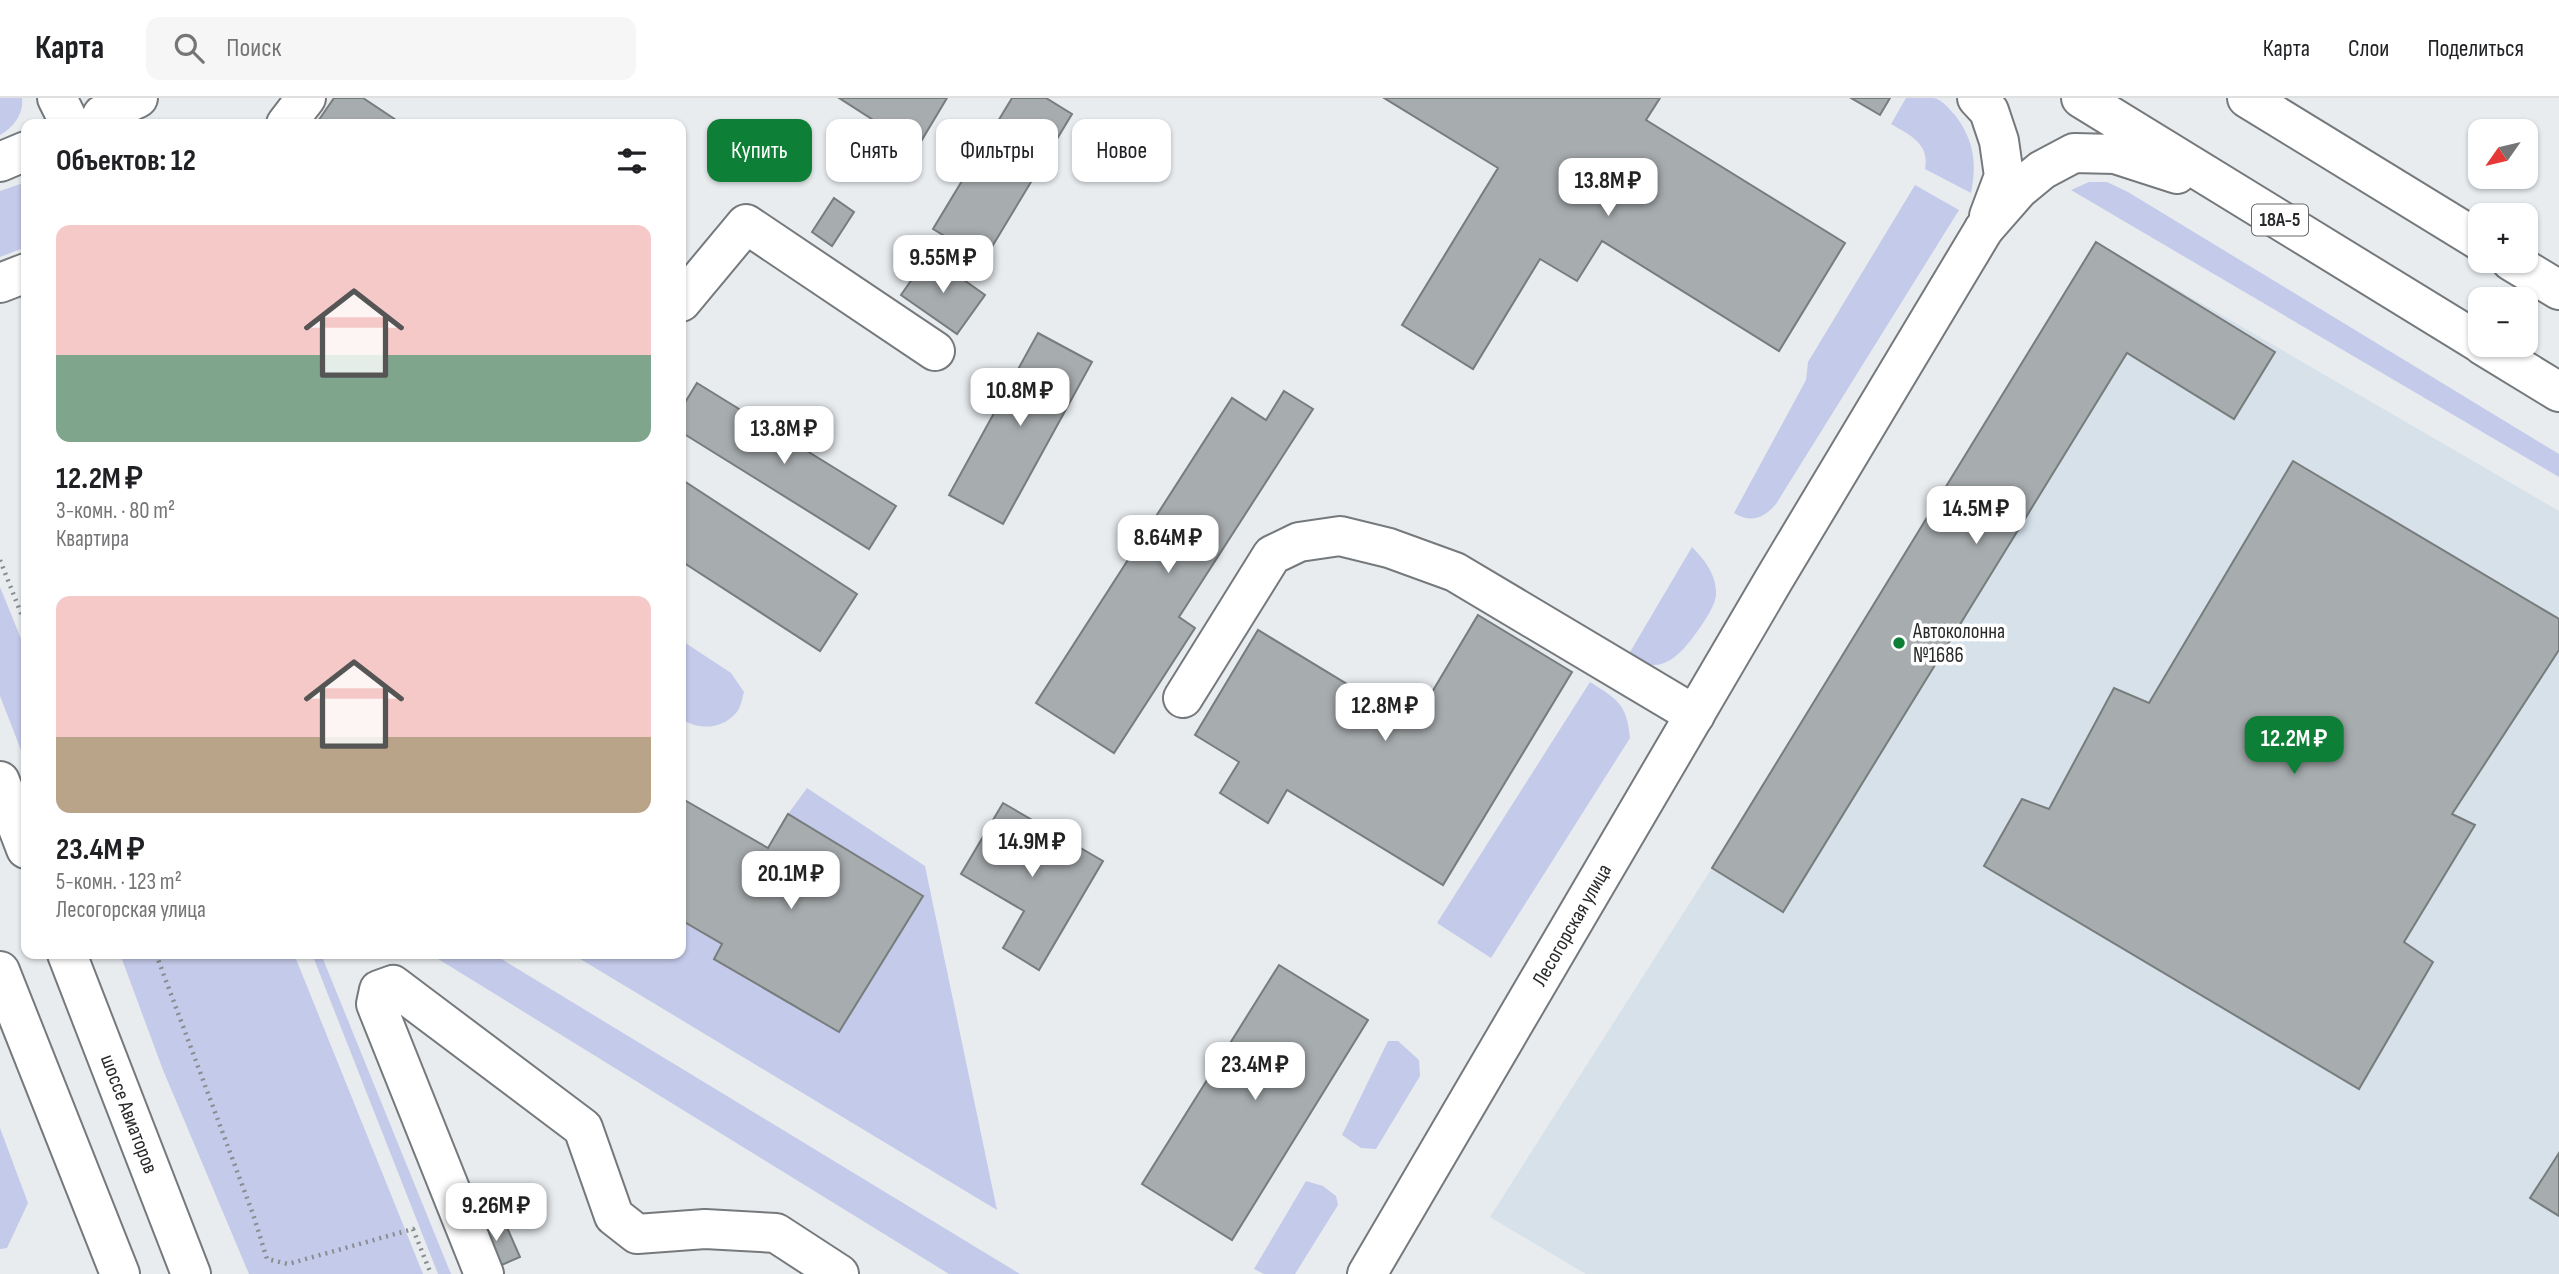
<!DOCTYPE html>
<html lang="ru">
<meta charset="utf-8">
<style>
body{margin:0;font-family:"Sofia Sans Condensed",sans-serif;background:#f6f6f6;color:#202124;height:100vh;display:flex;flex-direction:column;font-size:26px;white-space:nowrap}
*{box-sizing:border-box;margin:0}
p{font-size:23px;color:#757577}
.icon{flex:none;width:38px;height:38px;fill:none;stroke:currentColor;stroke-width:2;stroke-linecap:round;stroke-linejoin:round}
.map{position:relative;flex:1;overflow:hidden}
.side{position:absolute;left:21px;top:21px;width:665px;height:840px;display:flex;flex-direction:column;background:#fff;border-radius:14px;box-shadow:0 2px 5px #0004}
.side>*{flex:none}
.hud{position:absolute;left:707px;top:21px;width:665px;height:63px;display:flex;gap:14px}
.needle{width:46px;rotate:236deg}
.tools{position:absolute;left:2468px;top:21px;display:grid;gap:14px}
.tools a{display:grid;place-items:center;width:70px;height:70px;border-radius:14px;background:#fff;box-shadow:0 2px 5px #0004;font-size:35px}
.price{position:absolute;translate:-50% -60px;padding:0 16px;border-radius:14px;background:#fff;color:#222;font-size:23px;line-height:46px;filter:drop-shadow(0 2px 4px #0008)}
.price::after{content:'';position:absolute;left:50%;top:42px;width:21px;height:16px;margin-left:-10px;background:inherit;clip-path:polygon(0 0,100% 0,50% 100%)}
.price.active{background:#0e7f36;color:#fff}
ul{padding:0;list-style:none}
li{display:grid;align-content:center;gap:14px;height:371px;padding:0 35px}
li span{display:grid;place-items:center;height:217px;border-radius:14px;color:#555}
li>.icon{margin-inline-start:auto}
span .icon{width:126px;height:126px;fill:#fffc;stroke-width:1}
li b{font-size:30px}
h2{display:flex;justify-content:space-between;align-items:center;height:84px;padding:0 35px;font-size:30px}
.chip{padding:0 24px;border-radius:14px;background:#fff;box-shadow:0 2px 5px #0004;font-size:24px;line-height:63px}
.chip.active{background:#0e7f36;color:#fff}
header{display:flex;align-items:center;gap:42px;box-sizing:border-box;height:98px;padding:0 35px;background:#fff;border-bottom:2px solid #e0e0e0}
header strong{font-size:33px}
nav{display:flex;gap:38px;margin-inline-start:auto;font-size:24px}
.search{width:490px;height:63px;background:#f6f6f6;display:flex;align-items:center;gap:18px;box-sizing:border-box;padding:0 24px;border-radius:14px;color:#757577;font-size:26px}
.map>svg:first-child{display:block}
.built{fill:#d6e1ea}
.green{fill:#c4caea}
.building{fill:#a7acae;stroke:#777c7d;stroke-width:2}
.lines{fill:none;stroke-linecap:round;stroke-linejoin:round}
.minor-casing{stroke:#75797c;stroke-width:42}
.major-casing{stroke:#75797c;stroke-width:42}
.highway-casing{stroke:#75797c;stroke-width:42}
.path{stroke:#8a8d8f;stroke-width:4.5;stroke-dasharray:2 5;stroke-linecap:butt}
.minor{stroke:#fff;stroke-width:38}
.major{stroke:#fff;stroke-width:38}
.highway{stroke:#fff;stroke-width:38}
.poi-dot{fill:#0e7f36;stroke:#fff;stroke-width:2.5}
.labels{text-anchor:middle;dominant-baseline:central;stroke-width:7;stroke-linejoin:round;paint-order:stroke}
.shield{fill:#fff;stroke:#68696a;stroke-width:2}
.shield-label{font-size:19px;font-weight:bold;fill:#27292a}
.poi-label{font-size:21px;fill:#27292a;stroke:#fff;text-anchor:start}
.street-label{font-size:21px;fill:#27292a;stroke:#fff}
</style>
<header>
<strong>Карта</strong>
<div class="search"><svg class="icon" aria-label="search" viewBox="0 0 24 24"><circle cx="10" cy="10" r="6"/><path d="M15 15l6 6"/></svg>Поиск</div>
<nav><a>Карта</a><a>Слои</a><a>Поделиться</a></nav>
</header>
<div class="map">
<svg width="2559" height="1176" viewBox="0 0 2559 1176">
<rect width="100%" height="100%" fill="#e8ecef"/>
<path class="built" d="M2096,144L2559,413V1176H1586L1490,1119L1712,770Z"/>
<path class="green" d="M0,0H22C24,16 13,30 0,37Z
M1906,0C1915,0 1926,0 1934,0C1943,2 1949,11 1955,17C1974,42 1977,65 1971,95L1925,71C1930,46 1910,37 1891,26Z
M26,84V149L0,159V93Z
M2089,84H2107L2128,94L2559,356V379L2071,92Z
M1915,87L1959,112L1776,406C1763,421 1751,425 1734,415L1806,282L1808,264Z
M1692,449C1704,461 1717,477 1716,497C1715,508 1705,522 1699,531C1687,548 1667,576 1642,564C1638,562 1633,557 1630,554Z
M0,489L26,553V665L0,598Z
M681,542L731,575L744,594C742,600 741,610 736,615C721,632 699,632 681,621Z
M1590,584C1617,601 1627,606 1630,640L1491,860L1437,825Z
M807,690L925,768L997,1112L572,856H681V822L722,846L714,861L839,934L922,798L788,716Z
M120,856H294L423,1176H249L163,972Z
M312,856H321L451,1176H438Z
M430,856H493L1020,1176H949Z
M1388,943H1398L1419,962L1420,978L1376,1051L1361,1050L1342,1037Z
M0,1030L28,1105L7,1150L0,1151Z
M1306,1083L1323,1088L1336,1098L1338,1107L1295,1176H1264L1254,1171Z"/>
<path class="building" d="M334,0H363L402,26H316Z
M839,0H947L917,50Z
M1012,0H1046L1072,16L984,162L933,131Z
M1384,0H1660L1646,22L1845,145L1779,253L1602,143L1577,183L1540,161L1473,271L1402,227L1498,70Z
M1851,0H1890L1880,17Z
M834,100L854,114L832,148L812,134Z
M2096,144L2275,254L2234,321L2127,255L1783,814L1712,770Z
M929,157L985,197L957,236L901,197Z
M1038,235L1092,264L1003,426L949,397Z
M697,285L896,408L869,451L681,334V311Z
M1284,293L1313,311L1179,519L1195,530L1114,655L1036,605L1232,300L1266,322Z
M2293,363L2559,521V552L2452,716L2475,727L2404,844L2433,864L2359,991L1984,768L2022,701L2049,711L2114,590L2149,605Z
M681,381L857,496L820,553L681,463Z
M1478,517L1572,574L1443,787L1287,692L1268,725L1220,695L1239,664L1195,637L1258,532L1413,626Z
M681,700L768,750L788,716L923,798L839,934L714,861L722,846L681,822Z
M1003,705L1103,763L1039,872L1003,850L1024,813L961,776Z
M1279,867L1368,922L1232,1142L1142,1086Z
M2559,1055V1118L2530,1100Z
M502,1118L520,1159L490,1172L473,1130Z"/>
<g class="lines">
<g class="minor-casing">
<path id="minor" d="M57,0L70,26
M102,17L138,0
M286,26L306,0
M0,64L26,53
M0,185L26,175
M681,204L746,126L935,253
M1183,600L1272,457L1299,444L1340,438L1389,450L1455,474L1695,617
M484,1176L376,906L379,892L393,887L583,1030L614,1118L637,1136L705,1131L776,1135L839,1176"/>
</g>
<g class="major-casing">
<path id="major" d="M0,683L26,751
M67,856L191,1176
M0,873L120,1176
M1367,1176L1773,483L1984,131"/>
</g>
<g class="highway-casing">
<path id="highway" d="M1977,0L1989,13L1999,43L2004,78L1989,118
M2081,0L2480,245
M2247,0L2480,143
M1984,131L2019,91L2042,72L2074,55L2115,56L2177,76
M2511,163L2559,192
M2482,247L2559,294"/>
</g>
<path class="path" d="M0,462L26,528
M156,856L253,1116L267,1161L288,1166L413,1131L431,1176"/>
<use href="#minor" class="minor"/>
<use href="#major" class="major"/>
<use href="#highway" class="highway"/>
</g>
<circle class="poi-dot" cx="1899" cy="545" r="7"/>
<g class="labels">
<rect class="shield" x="2252" y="106.5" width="56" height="31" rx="5"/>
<g class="shield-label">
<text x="2280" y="122">18А-5</text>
</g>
<g class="poi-label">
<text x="1913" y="533">Автоколонна<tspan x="1913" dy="24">№1686</tspan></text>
</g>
<g class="street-label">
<text transform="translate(1572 827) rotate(-60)">Лесогорская улица</text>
<text transform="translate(129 1016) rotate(69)">шоссе Авиаторов</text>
</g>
</g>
</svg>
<div class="tools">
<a><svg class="needle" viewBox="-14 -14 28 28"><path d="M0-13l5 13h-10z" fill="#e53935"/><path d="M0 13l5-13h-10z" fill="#757577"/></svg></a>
<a>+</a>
<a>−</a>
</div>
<b class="price" style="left:1608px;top:120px">13.8M ₽</b>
<b class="price" style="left:943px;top:197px">9.55M ₽</b>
<b class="price" style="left:1020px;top:330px">10.8M ₽</b>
<b class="price" style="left:784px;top:368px">13.8M ₽</b>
<b class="price" style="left:1976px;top:448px">14.5M ₽</b>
<b class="price" style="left:1168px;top:477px">8.64M ₽</b>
<b class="price" style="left:1385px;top:645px">12.8M ₽</b>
<b class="price active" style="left:2294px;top:678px">12.2M ₽</b>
<b class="price" style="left:1032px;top:781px">14.9M ₽</b>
<b class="price" style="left:791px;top:813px">20.1M ₽</b>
<b class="price" style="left:1255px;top:1004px">23.4M ₽</b>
<b class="price" style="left:496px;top:1145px">9.26M ₽</b>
<div class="hud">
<a class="chip active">Купить</a>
<a class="chip">Снять</a>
<a class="chip">Фильтры</a>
<a class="chip">Новое</a>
</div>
<section class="side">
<h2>Объектов: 12<svg class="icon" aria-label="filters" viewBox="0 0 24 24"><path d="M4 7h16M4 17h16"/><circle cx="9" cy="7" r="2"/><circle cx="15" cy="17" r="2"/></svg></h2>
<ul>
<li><span style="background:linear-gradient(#f6c9c9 60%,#7fa58c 0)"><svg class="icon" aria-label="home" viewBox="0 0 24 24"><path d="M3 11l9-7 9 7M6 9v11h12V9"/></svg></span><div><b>12.2M ₽</b><p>3-комн. · 80 m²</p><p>Квартира</p></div></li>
<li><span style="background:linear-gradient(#f6c9c9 65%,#b9a48a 0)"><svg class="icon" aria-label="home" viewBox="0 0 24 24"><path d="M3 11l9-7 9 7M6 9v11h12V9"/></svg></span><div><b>23.4M ₽</b><p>5-комн. · 123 m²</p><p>Лесогорская улица</p></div></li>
</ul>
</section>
</div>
